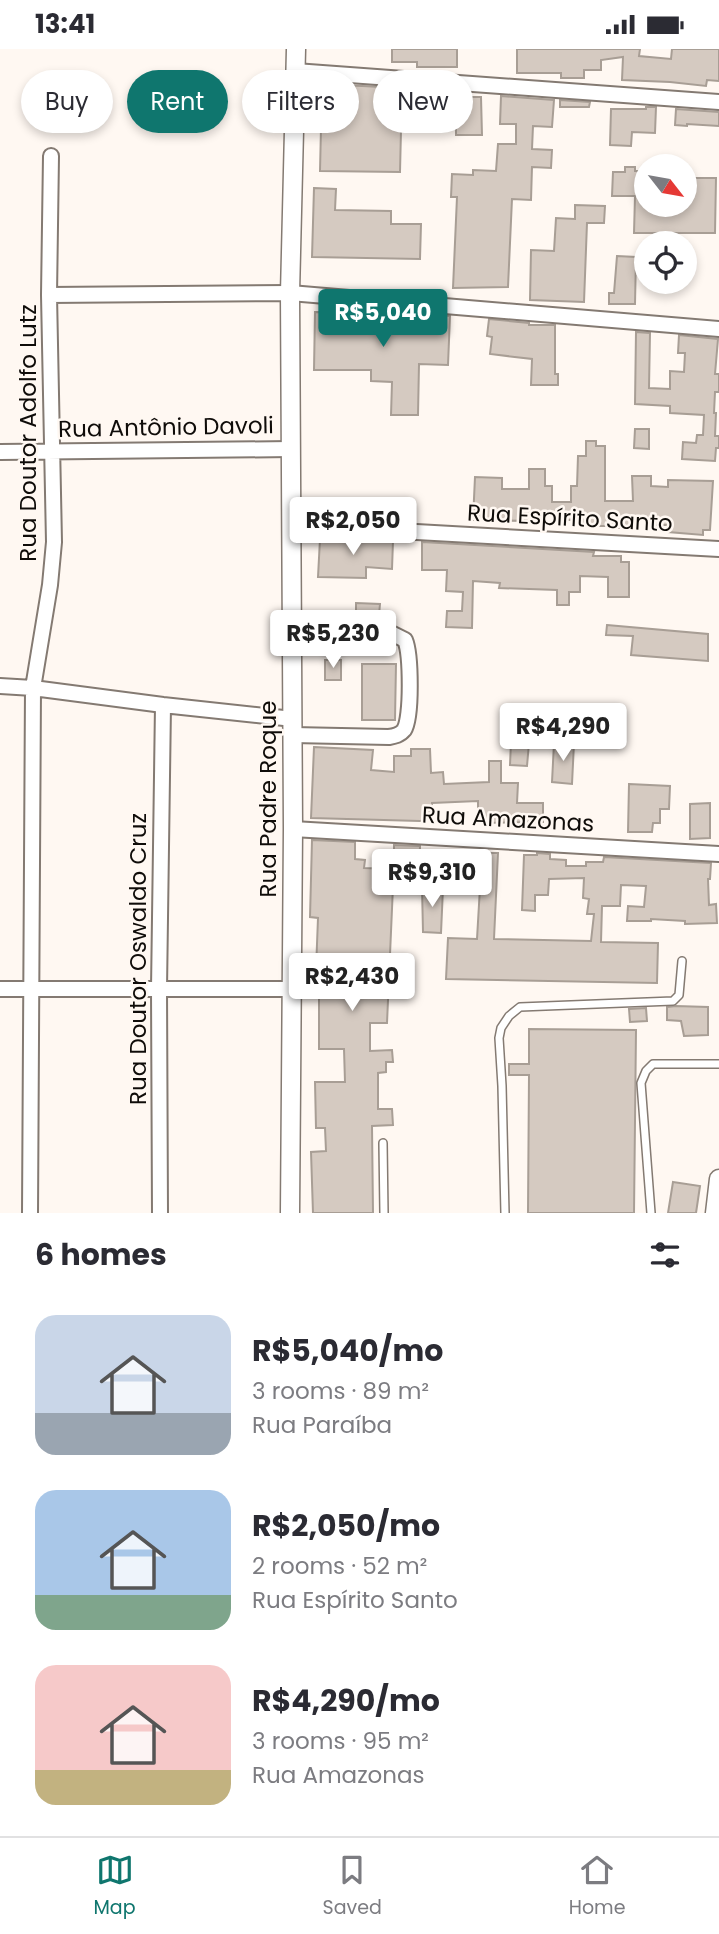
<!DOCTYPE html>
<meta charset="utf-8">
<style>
body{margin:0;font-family:Poppins,sans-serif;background:#f7f7f7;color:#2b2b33;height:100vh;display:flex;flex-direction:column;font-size:26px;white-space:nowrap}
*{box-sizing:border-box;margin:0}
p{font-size:23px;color:#7c7c81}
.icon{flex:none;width:38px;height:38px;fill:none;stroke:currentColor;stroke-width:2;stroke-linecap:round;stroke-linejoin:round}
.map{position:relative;height:1164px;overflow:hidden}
.sheet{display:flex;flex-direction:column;background:#fff;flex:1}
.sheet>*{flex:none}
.guide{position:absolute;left:21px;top:21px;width:677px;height:63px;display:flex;gap:14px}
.needle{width:46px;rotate:121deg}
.buttons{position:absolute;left:634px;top:105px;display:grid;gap:14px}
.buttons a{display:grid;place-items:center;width:63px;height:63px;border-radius:50%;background:#fff;box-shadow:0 4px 10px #0003;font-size:35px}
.price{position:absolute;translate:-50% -60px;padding:0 16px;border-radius:7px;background:#fff;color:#222;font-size:23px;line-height:46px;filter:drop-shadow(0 2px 4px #0008)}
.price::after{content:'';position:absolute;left:50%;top:42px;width:21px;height:16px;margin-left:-10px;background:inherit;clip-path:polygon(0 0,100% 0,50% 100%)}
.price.on{background:#0f766e;color:#fff}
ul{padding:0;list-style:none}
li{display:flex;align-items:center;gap:21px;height:175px;padding:0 35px}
li span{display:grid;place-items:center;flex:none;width:196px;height:140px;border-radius:21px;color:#555}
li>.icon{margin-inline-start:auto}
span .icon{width:84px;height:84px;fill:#fffc;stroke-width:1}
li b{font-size:30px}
h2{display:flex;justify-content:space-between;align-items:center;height:84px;padding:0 35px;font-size:30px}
.chip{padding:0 24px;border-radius:32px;background:#fff;box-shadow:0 4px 10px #0003;font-size:24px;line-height:63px}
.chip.on{background:#0f766e;color:#fff}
.status{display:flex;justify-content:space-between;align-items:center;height:49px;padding:0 35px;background:#fff;direction:ltr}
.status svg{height:19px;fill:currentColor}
.tab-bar{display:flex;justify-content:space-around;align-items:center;height:98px;border-top:2px solid #e1e1e2;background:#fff;font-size:19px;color:#7c7c81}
.tab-bar a{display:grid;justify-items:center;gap:4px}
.tab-bar .on{color:#0f766e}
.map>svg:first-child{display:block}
.building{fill:#d5cac1;stroke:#a89e95;stroke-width:2}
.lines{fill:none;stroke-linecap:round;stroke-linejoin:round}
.service-casing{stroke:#847a72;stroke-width:10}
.minor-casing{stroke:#847a72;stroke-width:18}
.tertiary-casing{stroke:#847a72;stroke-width:21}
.service{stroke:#fff;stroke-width:7}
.minor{stroke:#fff;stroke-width:14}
.tertiary{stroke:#fff;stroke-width:18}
.labels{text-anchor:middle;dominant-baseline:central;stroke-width:5;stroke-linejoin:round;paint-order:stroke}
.street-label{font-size:23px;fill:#0f0c09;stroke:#fff8f2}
</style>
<div class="status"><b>13:41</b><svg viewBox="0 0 49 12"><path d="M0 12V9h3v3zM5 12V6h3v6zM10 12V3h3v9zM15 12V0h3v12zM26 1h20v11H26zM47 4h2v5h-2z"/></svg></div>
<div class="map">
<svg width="719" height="1164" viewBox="0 0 719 1164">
<rect width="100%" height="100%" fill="#fff8f2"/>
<path class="building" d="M392,0H457V18H417V13H392Z
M517,0H640L639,7L671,10L672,0H719V32L707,31L706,37L670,33L622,31L623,8L601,11V21H584V29H561V24H517Z
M322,35L402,39L400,123L320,122Z
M501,47L554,51L552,78L533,77L532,100L552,101L551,119L532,118L531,151L512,150L508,238L453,239L457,148H451L452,125L473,126V121L496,122L498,95H516V75H500Z
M456,48H481L482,86H456Z
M560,51L590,53L589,58H560Z
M646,58H656L655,84L632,83L631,97L610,96L611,60H646Z
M676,60L719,63V77L687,75V77L675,76Z
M625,118H635V122H646V156H684V129H716L715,184H634L635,147H612L613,123H625Z
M314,139L336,140L335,161L391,162V175H421L420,210L312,208Z
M575,156L605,157L604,174H587L584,253L530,251L531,201L554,202L556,169L575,170Z
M617,207L636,208L635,255H609V244H614Z
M315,263L411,264L450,267L448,316L419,315L418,366H391L392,333L371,332V321H314Z
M489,270L529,274V276H555V325H558V336H531L532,310L490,305L492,288L487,287Z
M636,283L650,284L649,339L670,340V322L684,323L685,304H678L679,286L718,290L715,325H719V343H715L714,364H716L715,387H719V399H716L715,412L682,410L683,393L696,394L697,386H703L704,366L670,364V357L635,355Z
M635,380H649V400L634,399Z
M586,392H596V397H605V452H633L632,427H651V437L668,438V431L713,432L710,481H703V486L668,483V476H651V468H632V479H618V477H584V471H554V465H529V472L473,471L475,428L502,429V440H529V420H545V437H552V453H571V437H577L578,407H586Z
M320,490L393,492L392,520L366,518V529L318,528Z
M422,493L594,503L593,507H621V513H629V548H608V528L580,527V543H569V556H557V541L499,539L500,534L473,532L472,579L446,578L447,562H462L463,543L446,542L447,521H422Z
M356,554L380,555L379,566L356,565Z
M607,576L708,585V612L631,606L633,587L606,586Z
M325,611H341V631H325Z
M362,615H396L395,671H362Z
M511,693L529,694L527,717L510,716Z
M554,694H574L572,735L552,733Z
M314,698L373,701L371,721L394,723V707H411V700H430L431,724L443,723L444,735L489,733V712H501V734H518L517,754H543V773L478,774V752L432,754V770L420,772L311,769Z
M629,735L670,737L669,760H660V774H653L652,783H628Z
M710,754V789L690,790V755Z
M312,791L355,793V810L365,811L364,819L394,820V796L420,797L419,838L393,837L387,974H370V1002L392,1001L393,1013H386V1023L378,1024V1060H392L393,1076L372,1077L373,1164H313L311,1103L326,1102L325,1079H316L315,1033H345L344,1000H319V922L316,921L318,869L310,868Z
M482,804H498L494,890L591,892L594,865H587L589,850L583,849L584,829L549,830L548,846H535V862L522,861L524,806H537V804L550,805V810L566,811V817H586V813H603L604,808L711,814L710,830H708L709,856L716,855L717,874L685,875V872L651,870V872H627L628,857L644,858L646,837L621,836L620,857H602L601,893L658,894L657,934L446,930L448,889L477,890Z
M422,838L443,839L441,884L423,883Z
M676,957L708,958V986L684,987L681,972L667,971V958Z
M646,959L647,972L630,973L629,960Z
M529,980L636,981L634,1164H528L529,1026H509V1015H529Z
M673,1133L700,1137L696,1164H668Z"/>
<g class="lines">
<g class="service-casing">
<path id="service" d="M383,1094L384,1164
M505,1164L502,1037L499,989L501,979L509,967L520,958L673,952L679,946L682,912
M651,1164L641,1034L646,1022L653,1015H719"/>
</g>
<g class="minor-casing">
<path id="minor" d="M295,22L719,53
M49,246L290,244L719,280
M0,403L291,400
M292,476L719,500
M292,575L391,584L405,591C411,605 412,669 404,681C400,686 395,687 389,688L293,686
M0,637L33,639L163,656L293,670
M293,780L719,805
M0,940H291
M30,1164L33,639L50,536L54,493L49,246L51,107
M160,1164L159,940L163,656"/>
</g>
<g class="tertiary-casing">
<path id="tertiary" d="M290,1164L293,780L290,244L296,0
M715,1164L719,1130"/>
</g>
<use href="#service" class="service"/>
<use href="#minor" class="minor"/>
<use href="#tertiary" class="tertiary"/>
</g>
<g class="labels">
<g class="street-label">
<text transform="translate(166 378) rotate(-1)">Rua Antônio Davoli</text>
<text transform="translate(28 384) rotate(-90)">Rua Doutor Adolfo Lutz</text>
<text transform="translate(570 469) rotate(3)">Rua Espírito Santo</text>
<text transform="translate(268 750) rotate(-90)">Rua Padre Roque</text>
<text transform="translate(508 770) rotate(3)">Rua Amazonas</text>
<text transform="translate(138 910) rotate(-90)">Rua Doutor Oswaldo Cruz</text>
</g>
</g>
</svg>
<div class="buttons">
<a><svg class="needle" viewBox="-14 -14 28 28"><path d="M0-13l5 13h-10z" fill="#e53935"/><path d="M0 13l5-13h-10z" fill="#7c7c81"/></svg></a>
<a><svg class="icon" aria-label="locate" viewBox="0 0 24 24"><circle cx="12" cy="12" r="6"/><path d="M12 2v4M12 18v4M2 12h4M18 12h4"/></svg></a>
</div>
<b class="price on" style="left:383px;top:300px">R$5,040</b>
<b class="price" style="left:353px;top:508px">R$2,050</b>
<b class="price" style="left:333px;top:621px">R$5,230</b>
<b class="price" style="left:563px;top:714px">R$4,290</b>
<b class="price" style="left:432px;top:860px">R$9,310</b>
<b class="price" style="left:352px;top:964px">R$2,430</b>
<div class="guide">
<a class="chip">Buy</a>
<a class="chip on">Rent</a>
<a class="chip">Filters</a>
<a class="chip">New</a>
</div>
</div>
<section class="sheet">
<h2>6 homes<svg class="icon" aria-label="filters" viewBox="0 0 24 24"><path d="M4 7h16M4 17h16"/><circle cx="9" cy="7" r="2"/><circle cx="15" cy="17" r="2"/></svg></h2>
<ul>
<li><span style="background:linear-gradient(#c9d6e8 70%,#9aa5b1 0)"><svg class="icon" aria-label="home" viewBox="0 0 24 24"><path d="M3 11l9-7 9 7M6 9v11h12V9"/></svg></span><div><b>R$5,040/mo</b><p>3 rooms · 89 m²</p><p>Rua Paraíba</p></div></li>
<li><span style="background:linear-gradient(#a9c7e8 75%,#7fa58c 0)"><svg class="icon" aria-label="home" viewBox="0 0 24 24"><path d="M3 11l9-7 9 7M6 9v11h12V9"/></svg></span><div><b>R$2,050/mo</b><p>2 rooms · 52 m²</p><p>Rua Espírito Santo</p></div></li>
<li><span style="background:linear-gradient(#f6c9c9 75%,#c2b280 0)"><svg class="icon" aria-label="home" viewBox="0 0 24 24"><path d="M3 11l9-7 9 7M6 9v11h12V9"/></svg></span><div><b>R$4,290/mo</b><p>3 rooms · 95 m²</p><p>Rua Amazonas</p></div></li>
</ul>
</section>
<nav class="tab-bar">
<a class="on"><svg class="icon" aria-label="map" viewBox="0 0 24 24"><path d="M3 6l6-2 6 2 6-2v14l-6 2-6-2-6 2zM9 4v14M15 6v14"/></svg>Map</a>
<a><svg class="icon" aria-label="saved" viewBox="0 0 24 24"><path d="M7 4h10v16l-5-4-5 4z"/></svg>Saved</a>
<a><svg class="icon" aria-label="home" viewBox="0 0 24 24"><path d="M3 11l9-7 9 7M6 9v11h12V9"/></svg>Home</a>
</nav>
